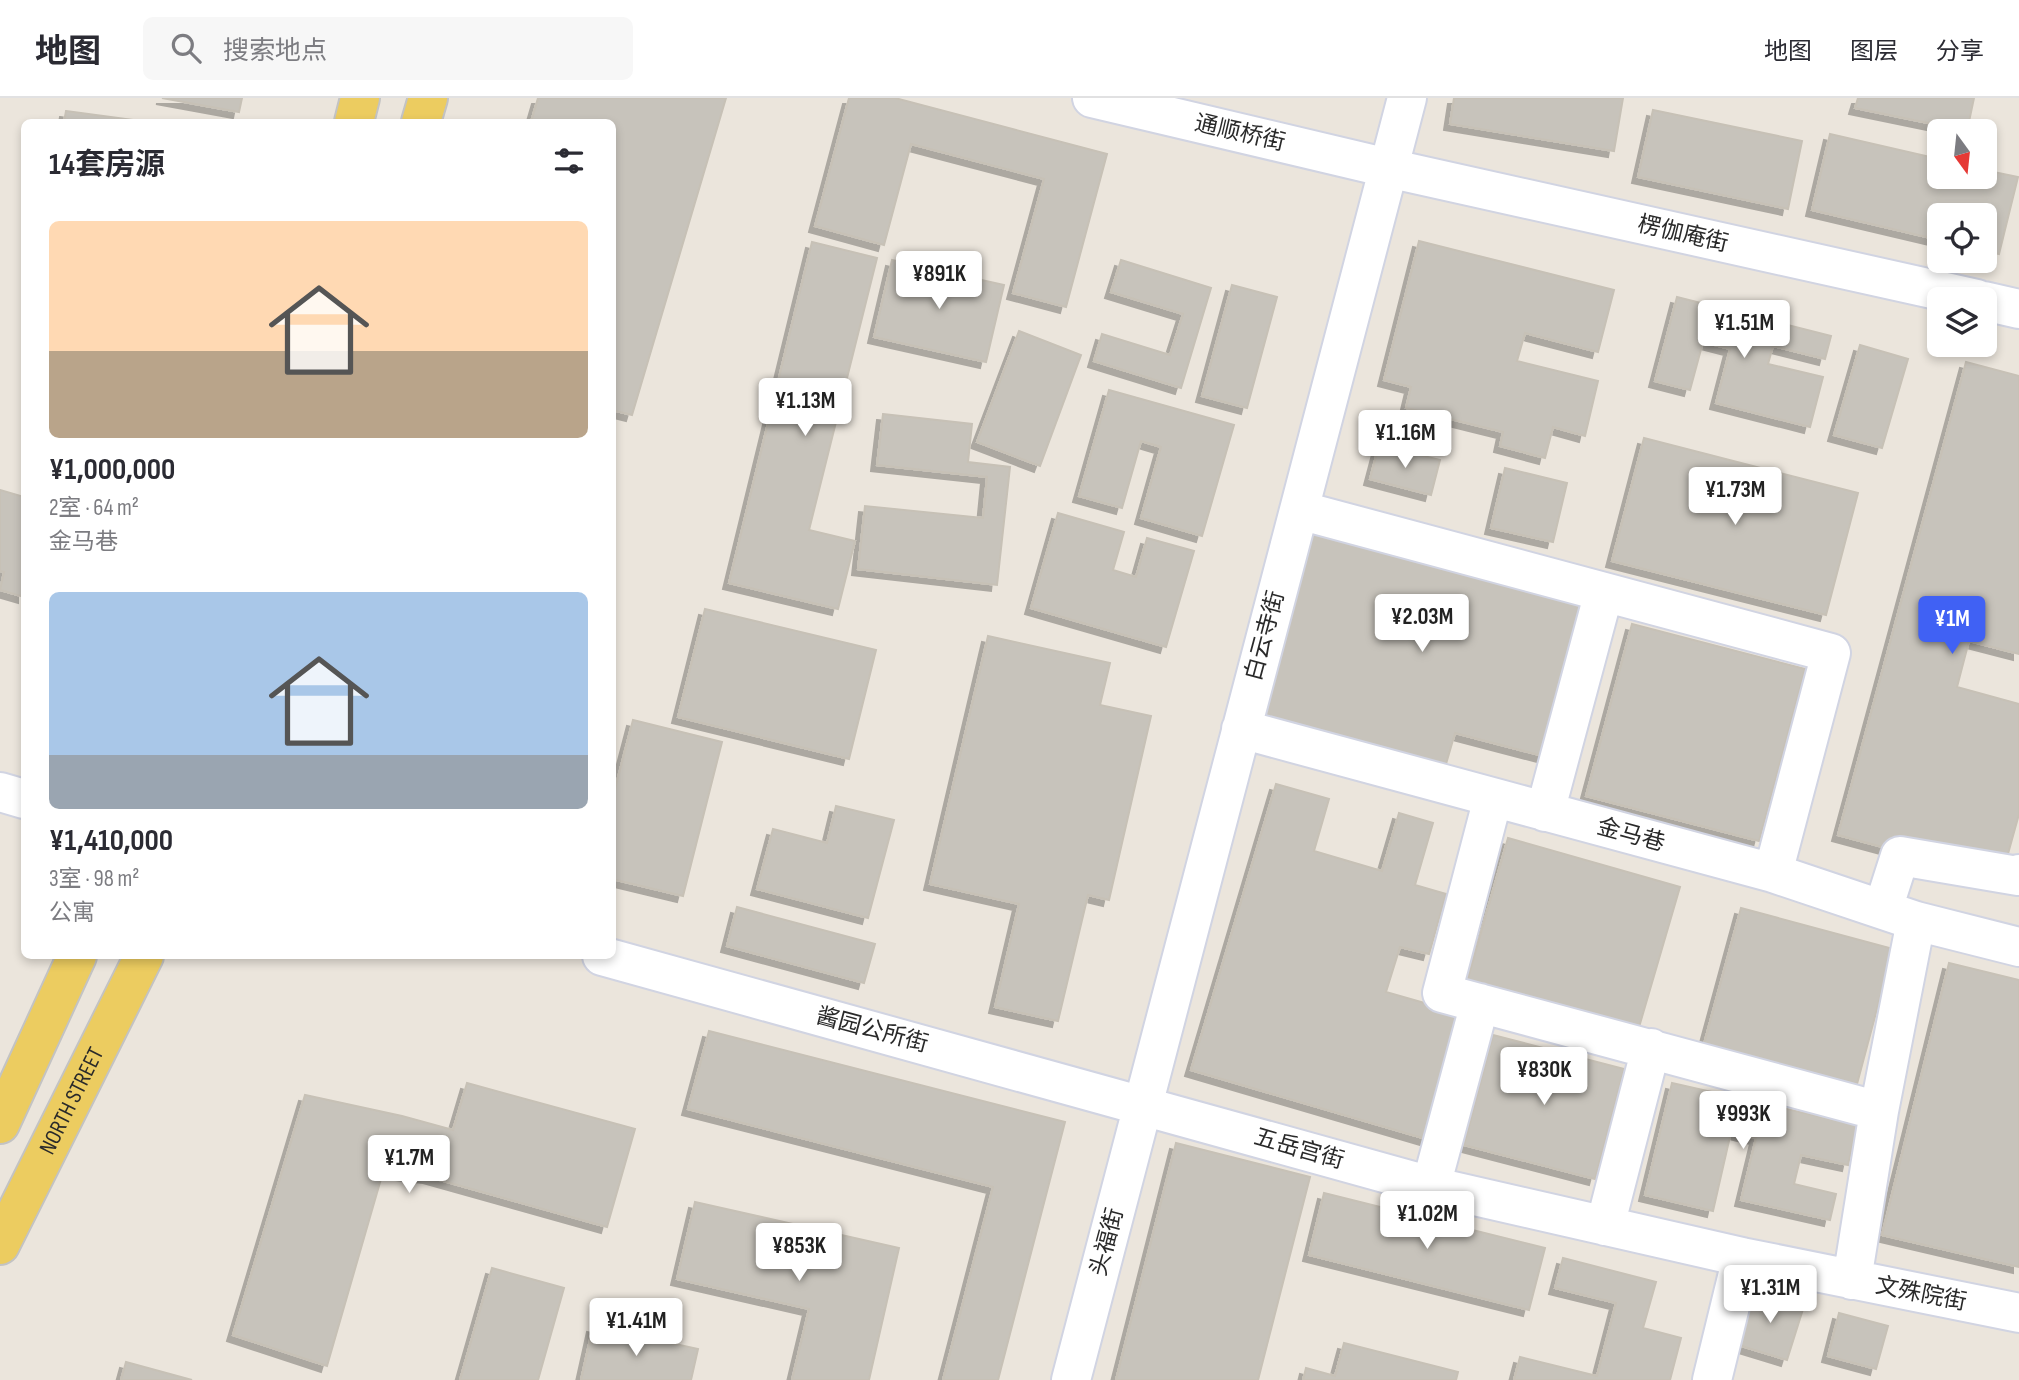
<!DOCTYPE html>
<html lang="zh">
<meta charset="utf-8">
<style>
body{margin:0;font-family:"Sofia Sans Condensed","Noto Sans SC",sans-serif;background:#f7f7f7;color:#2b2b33;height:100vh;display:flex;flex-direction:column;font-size:26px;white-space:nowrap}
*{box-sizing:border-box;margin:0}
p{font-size:23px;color:#7c7c81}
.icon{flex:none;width:38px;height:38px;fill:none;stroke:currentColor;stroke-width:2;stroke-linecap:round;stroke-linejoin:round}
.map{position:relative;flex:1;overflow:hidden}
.details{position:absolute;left:21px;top:21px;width:595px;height:840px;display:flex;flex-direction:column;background:#fff;border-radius:10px;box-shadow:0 4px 10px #0003}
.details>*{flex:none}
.needle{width:46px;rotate:165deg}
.buttons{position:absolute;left:1927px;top:21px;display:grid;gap:14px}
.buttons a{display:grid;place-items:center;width:70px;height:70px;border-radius:10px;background:#fff;box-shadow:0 4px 10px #0003;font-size:35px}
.price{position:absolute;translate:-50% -60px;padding:0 16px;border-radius:7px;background:#fff;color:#222;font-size:23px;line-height:46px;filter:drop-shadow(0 2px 4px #0008)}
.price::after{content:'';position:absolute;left:50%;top:42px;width:21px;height:16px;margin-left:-10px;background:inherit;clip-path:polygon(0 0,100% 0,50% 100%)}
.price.current{background:#4061f4;color:#fff}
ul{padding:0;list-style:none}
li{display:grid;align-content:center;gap:14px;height:371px;padding:0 28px}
li span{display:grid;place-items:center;height:217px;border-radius:10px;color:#555}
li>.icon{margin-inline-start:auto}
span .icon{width:126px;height:126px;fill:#fffc;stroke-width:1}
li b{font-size:30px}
h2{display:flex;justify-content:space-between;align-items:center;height:84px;padding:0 28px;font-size:30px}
header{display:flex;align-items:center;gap:42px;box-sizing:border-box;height:98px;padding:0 35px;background:#fff;border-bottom:2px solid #e1e1e2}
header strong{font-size:33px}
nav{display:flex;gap:38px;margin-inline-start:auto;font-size:24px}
.search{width:490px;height:63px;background:#f7f7f7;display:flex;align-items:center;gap:18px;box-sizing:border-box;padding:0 24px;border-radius:10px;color:#7c7c81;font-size:26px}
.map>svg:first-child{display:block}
.building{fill:#c7c3bb;stroke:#c7c1b6;stroke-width:2;filter:url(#shadow)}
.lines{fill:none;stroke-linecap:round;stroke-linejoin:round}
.minor-casing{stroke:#d1d4e2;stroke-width:42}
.major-casing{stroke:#c3c3c3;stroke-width:42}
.minor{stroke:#fff;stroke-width:38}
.major{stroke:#eccc60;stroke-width:38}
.labels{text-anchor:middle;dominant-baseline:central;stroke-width:5;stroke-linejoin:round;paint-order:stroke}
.street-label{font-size:23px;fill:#2a2a2a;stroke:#fff}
</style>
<header>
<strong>地图</strong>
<div class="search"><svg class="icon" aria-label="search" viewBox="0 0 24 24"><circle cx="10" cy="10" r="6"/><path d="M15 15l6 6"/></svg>搜索地点</div>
<nav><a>地图</a><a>图层</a><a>分享</a></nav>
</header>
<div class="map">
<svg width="2019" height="1282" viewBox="0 0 2019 1282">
<defs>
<filter id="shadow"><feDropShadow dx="-6" dy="6" stdDeviation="0" flood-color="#0004"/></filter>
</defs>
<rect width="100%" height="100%" fill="#ebe5dc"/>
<path class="building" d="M162,0H242L239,14Z
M538,0H726L632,317L612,312V24H531Z
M849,0H895L1107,56L1066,209L1013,195L1044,81L911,46L884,147L815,128Z
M1454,0H1623L1614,53L1450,26Z
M1858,0H1974L1967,33L1855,10Z
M1653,12L1802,43L1788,111L1638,79Z
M66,13L148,24H64Z
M1830,36L1939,61V79H1984V72L2018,79L1999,156L1984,153V117H1939V142L1812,112Z
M1419,143L1614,192L1598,254L1525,235L1517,263L1598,283L1585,338L1553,329L1545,360L1500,348L1503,334L1406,310L1411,289L1384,282Z
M812,144L877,160L809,432L855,443L838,511L729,485Z
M892,162L1004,187L986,264L874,239Z
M1121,162L1211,190L1181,290L1094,263L1102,236L1170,257L1183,216L1111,194Z
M1232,187L1277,199L1247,310L1202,298Z
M1677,199L1831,238L1825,261L1773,248L1768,266L1823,279L1810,329L1716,305L1730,251L1703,244L1690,292L1655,283Z
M1019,233L1081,257L1040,368L977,344Z
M1860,247L1908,261L1882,350L1834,337Z
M1966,264L2019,278V556L1969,543L1957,589L2019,606V716L2001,781L1838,737Z
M1109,292L1234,327L1202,438L1141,420L1161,349L1141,343L1122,410L1079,398Z
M883,316L972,326L968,364L1010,369L997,487L858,471L865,408L983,420L987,379L877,367Z
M1644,340L1858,395L1826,517L1612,463Z
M1379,347L1440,362L1431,397L1370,381Z
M1505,370L1567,385L1553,444L1491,430Z
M0,392L24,399V499L0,492L4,474L0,473Z
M1058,415L1124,434L1113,472L1136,479L1147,440L1194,453L1166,549L1031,510Z
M1314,434L1587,503L1547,659L1455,635L1446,666L1265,620Z
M705,511L876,552L849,661L678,619Z
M1632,526L1805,571L1759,743L1586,698Z
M988,538L1110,565L1100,607L1151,618L1109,802L1088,797L1058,923L995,909L1019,806L930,786Z
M633,622L722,644L683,798L612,781V690L615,691Z
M1276,686L1329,701L1314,753L1382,773L1399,715L1433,725L1415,787L1446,796L1429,856L1400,849L1386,894L1463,916L1426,1041L1191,972Z
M836,708L894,722L868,820L757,791L773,731L827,745Z
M1508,740L1680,789L1637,936L1466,887Z
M737,809L875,846L864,885L727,848Z
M1741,810L1893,851L1857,986L1704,946Z
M1949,865L2019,882V1169L1882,1137Z
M709,933L1065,1024L998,1282H943L993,1089L688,1011Z
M1493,937L1624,971L1595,1081L1464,1047Z
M467,985L635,1031L607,1129L429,1079L383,1074L327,1268L233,1237L305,997L402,1018L453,1032Z
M1672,985L1857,1027L1848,1067L1801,1057L1794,1086L1836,1096L1830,1122L1741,1102L1756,1040L1731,1034L1713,1113L1645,1097Z
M1176,1045L1310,1079L1258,1282H1116Z
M1324,1095L1545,1150L1529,1212L1309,1157Z
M695,1104L899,1150L869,1282H792L809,1211L677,1181Z
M1563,1160L1656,1184L1643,1230L1681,1240L1670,1282H1514L1520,1259L1597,1278L1616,1205L1555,1190Z
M492,1170L564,1190L538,1282H460Z
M1753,1192L1804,1208L1787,1262L1735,1246Z
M1839,1215L1888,1228L1876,1271L1828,1258Z
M593,1228L698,1251L691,1282H581Z
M1344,1245L1458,1274L1456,1282H1303L1306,1270L1335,1278Z
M126,1264L192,1282H121Z"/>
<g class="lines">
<g class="minor-casing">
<path id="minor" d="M1092,0L1388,70L1977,201
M1984,203L2019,211
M1299,412L1831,555L1773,775
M1241,631L1773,775L1916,823L2019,849
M0,694L24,701
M1493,700L1442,895L1879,1013
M1545,714L1604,494
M1883,811L1900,758L2018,778L2019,776
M602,858L1431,1088L1742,1159L2019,1215
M1431,1088L1480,905
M1605,1128L1651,950
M1852,1182L1879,1013L1916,823
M1071,1282L1407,0
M1712,1282L1742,1159"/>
</g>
<g class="major-casing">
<g id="major">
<path d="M354,24L360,0"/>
<path d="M421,24L428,0"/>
<path d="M0,1026L77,858"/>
<path id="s1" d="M0,1147L144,858"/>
</g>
</g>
<use href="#minor" class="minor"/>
<use href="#major" class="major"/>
</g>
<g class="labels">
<g class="street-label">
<text transform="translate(1240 35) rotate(13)">通顺桥街</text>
<text transform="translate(1683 136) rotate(13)">楞伽庵街</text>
<text transform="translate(1265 538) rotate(-75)">白云寺街</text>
<text transform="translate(1631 737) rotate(15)">金马巷</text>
<text transform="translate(872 932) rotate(15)">酱园公所街</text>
<text stroke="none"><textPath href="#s1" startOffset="161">NORTH STREET</textPath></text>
<text transform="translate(1299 1051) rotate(16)">五岳宫街</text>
<text transform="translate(1107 1144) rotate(-75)">头福街</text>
<text transform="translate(1921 1196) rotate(11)">文殊院街</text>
</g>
</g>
</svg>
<div class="buttons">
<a><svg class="needle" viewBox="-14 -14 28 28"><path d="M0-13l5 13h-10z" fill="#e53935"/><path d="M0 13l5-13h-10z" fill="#7c7c81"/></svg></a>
<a><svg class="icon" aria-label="locate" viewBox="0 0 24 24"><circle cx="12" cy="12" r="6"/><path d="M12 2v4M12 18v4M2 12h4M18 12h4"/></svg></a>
<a><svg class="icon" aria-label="layers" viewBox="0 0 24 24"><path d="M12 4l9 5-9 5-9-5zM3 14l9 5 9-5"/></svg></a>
</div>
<b class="price" style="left:939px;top:213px">¥891K</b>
<b class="price" style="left:1744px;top:262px">¥1.51M</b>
<b class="price" style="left:805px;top:340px">¥1.13M</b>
<b class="price" style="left:1405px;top:372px">¥1.16M</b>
<b class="price" style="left:1735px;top:429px">¥1.73M</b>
<b class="price" style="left:1422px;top:556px">¥2.03M</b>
<b class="price current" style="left:1952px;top:558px">¥1M</b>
<b class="price" style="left:1544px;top:1009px">¥830K</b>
<b class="price" style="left:1743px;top:1053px">¥993K</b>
<b class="price" style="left:409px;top:1097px">¥1.7M</b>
<b class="price" style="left:1427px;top:1153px">¥1.02M</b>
<b class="price" style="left:799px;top:1185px">¥853K</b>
<b class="price" style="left:1770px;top:1227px">¥1.31M</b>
<b class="price" style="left:636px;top:1260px">¥1.41M</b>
<section class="details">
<h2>14套房源<svg class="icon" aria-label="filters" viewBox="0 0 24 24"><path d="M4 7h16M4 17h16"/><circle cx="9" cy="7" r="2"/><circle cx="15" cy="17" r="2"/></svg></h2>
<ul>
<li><span style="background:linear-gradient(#ffd9b3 60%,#b9a48a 0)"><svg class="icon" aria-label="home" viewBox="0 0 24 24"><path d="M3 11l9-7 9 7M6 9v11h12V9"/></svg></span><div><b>¥1,000,000</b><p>2室 · 64 m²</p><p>金马巷</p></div></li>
<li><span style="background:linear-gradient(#a9c7e8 75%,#9aa5b1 0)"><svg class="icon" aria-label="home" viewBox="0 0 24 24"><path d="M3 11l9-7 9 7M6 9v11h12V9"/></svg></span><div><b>¥1,410,000</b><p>3室 · 98 m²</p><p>公寓</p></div></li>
</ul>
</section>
</div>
